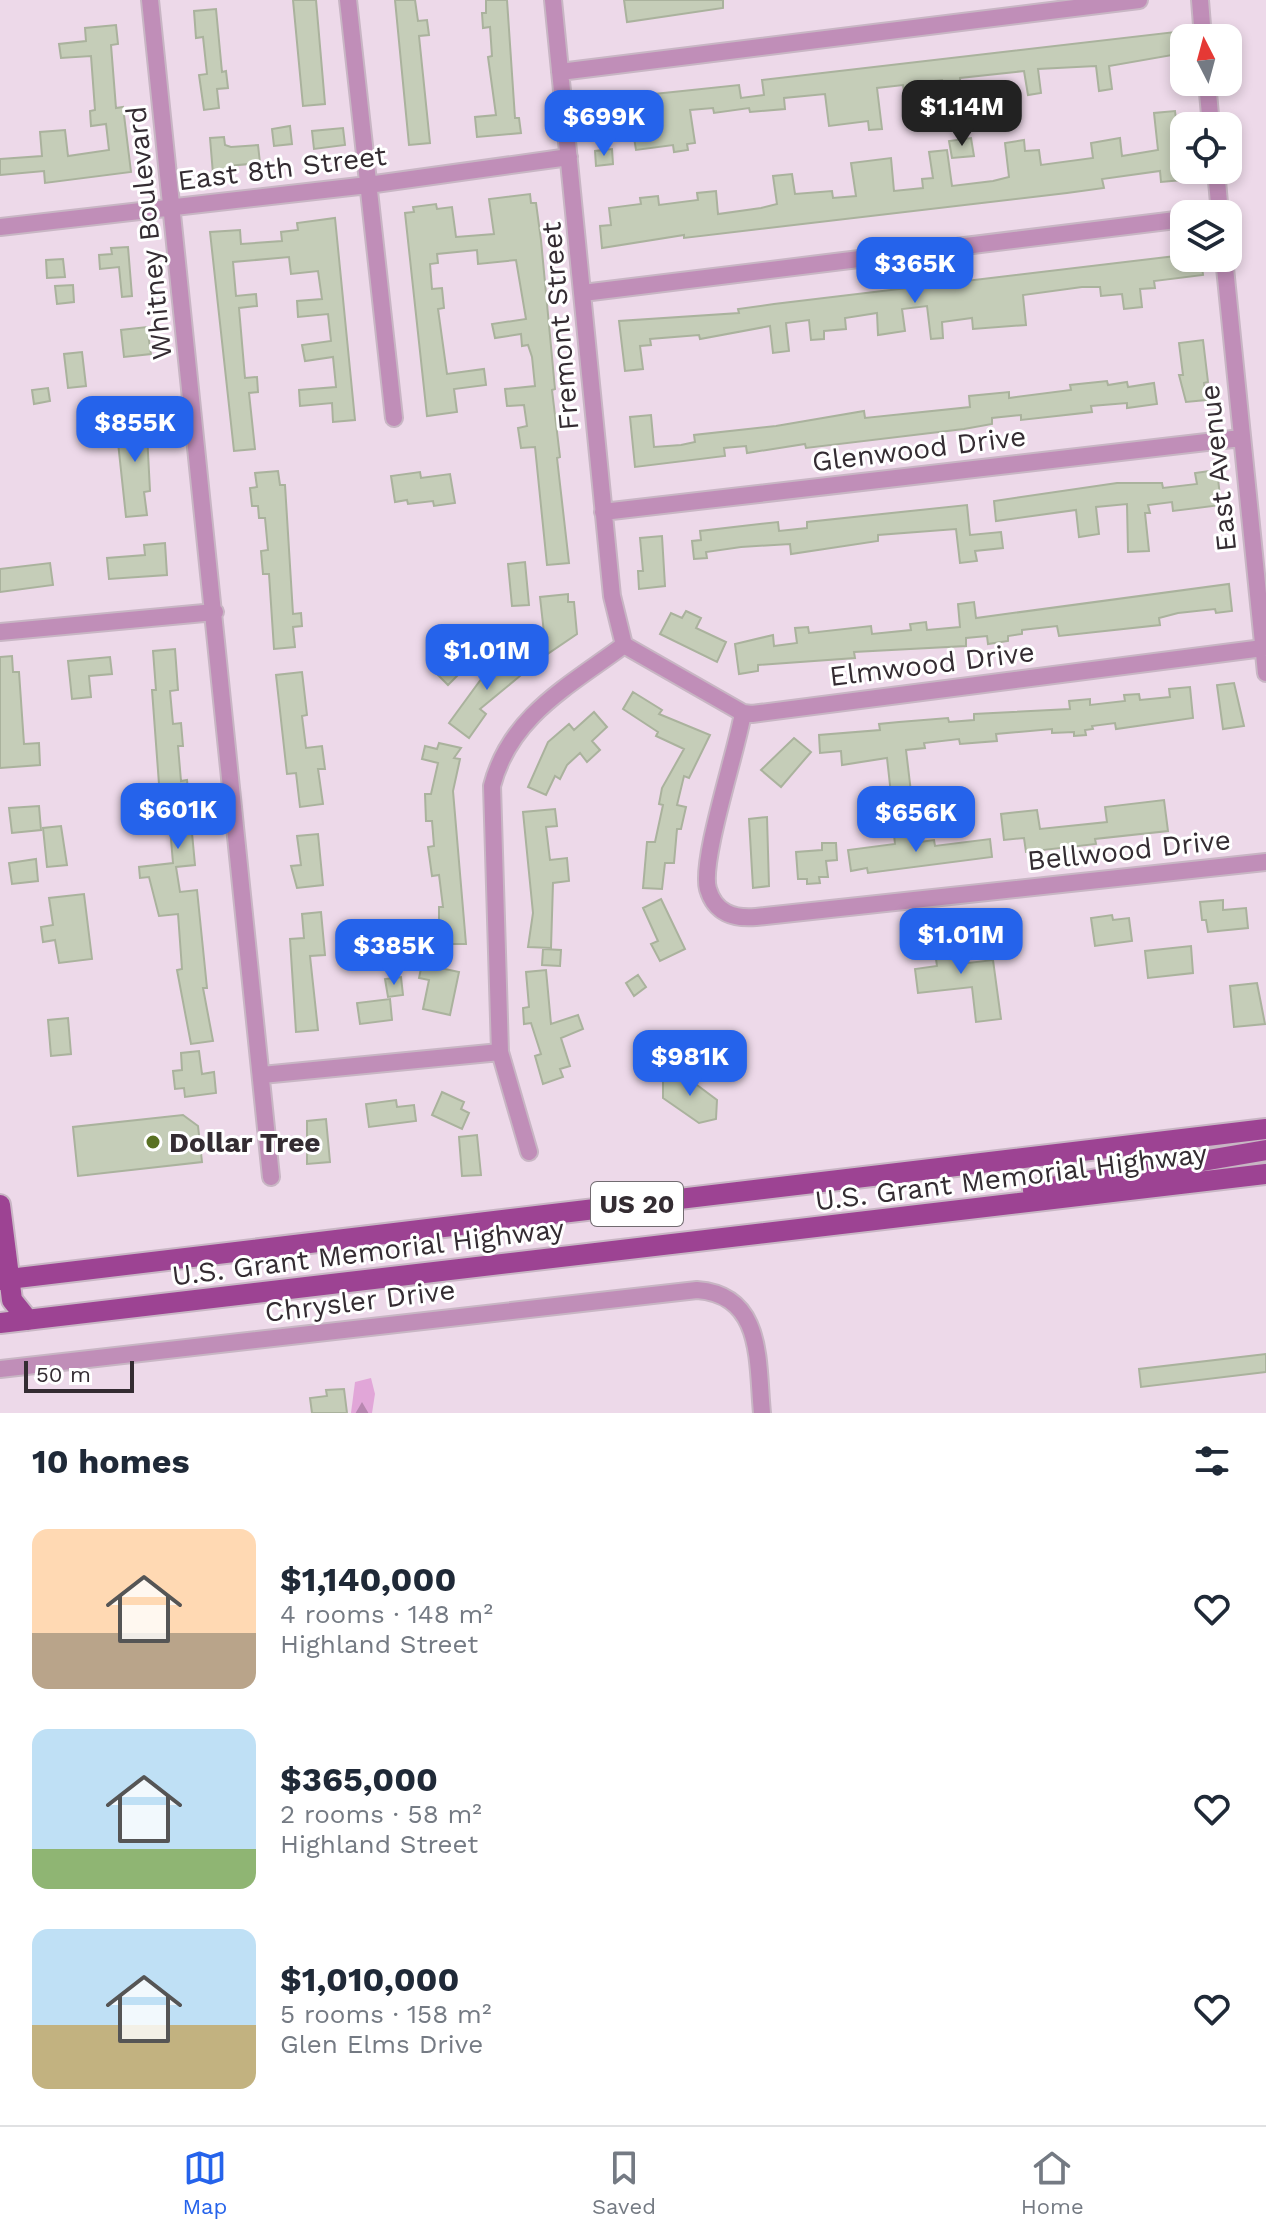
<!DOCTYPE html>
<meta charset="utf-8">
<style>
body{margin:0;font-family:"Work Sans",sans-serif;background:#f6f6f7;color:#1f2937;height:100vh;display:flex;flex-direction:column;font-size:30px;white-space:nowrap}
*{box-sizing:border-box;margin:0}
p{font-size:26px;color:#747a83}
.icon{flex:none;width:44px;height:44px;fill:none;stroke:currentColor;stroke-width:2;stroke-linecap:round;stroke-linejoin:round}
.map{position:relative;height:1413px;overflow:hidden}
.side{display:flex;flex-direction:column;background:#fff;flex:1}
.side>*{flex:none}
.needle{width:52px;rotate:354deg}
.tools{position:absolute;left:1170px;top:24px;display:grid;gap:16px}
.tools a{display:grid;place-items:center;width:72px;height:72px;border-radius:16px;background:#fff;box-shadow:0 4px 12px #0003;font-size:40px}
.scale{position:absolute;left:24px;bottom:20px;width:110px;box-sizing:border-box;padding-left:8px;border:4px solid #342c32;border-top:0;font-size:22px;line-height:28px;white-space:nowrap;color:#342c32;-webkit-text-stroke:6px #fff;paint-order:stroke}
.price{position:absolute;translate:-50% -68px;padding:0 18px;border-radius:16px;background:#2563eb;color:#fff;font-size:26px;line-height:52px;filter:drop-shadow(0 2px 4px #0008)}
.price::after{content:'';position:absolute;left:50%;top:48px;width:24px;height:18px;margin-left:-12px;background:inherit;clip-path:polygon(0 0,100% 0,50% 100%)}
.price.active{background:#222;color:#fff}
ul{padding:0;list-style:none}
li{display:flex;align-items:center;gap:24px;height:200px;padding:0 32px}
li span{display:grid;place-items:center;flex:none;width:224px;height:160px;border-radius:16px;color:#555}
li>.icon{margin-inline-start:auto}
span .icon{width:96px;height:96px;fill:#fffc;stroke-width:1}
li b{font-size:34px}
h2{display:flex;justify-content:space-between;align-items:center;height:96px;padding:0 32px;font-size:34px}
.menu{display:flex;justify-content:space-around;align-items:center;height:112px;border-top:2px solid #e0e1e3;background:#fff;font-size:22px;color:#747a83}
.menu a{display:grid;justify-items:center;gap:4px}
.menu .active{color:#2563eb}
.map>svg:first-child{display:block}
.forest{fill:url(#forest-firs)}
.building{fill:#c5cdb8;stroke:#aab29d;stroke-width:2}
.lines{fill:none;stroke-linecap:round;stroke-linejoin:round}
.minor-casing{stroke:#c8b6c4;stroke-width:20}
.major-casing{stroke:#c8b6c4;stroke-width:24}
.minor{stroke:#c08eb8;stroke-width:16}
.major{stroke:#9d4393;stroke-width:20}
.poi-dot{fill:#597122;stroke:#fff;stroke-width:3}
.labels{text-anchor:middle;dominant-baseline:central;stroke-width:6;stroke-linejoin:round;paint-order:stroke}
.shield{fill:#fff;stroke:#716b70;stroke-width:2}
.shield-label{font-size:26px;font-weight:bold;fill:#342c32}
.street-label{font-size:28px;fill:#342c32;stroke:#fff}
.poi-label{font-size:28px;font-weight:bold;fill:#342c32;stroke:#fff;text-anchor:start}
</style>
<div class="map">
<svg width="1266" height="1413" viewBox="0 0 1266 1413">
<defs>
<pattern id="forest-firs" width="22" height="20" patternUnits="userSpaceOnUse" patternTransform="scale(2)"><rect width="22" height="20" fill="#e1a6d8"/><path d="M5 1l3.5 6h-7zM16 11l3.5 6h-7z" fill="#b787b0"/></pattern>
</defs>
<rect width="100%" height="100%" fill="#edd9e9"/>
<path class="forest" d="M371,1378L375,1394L372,1413H351L355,1382Z"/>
<path class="building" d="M293,0H316L325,104L303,106Z
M395,0H415L418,21L427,20L429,35L419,36L430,143L409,145Z
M486,0H507L515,118H519L521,133L477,137L475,117L496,115L488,57L492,56L490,27L483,28L482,13H486Z
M624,0H723V8L627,22Z
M216,9L222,72L226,71L228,88L217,89L219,108L204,110L199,75L207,74L203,37L196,38L194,11Z
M116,25L118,44L111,45L116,108L123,107L131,172L45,183L44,171L0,175V159L42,156L40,132L65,130L68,156L109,150L106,124L91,126L90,111L95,110L91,56L61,58L59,44L86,41L85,28Z
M1175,32L1178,54L1109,66L1112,89L1099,91L1096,66L1038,69L1041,93L1028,95L1024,71L960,78L962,110L944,111L942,80L915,83L920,116L908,118L903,85L877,88L882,129L869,130L868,121L829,126L825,94L784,98L785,109L750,112L749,108L714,113L713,108L690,110L695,143L687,144L688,150L674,152L673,145L636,150L631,119L591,124L588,101L739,85L741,98L764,95L762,80Z
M1175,111L1178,136H1183L1184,155L1180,156L1182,180L1161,182L1160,171L1102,179L1104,188L1067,193L684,238V235L602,248L600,226L611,225L609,208L641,204L640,198L658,196L659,205L698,200L697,193L716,191L718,214L761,208L777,204L773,176L792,174L795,194L832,191L833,198L856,196L851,163L891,158L894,191L923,188L922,179L933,178L929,152L947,150L952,186L993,181L1009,177L1005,143L1024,140L1025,151L1039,150L1041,165L1093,158L1091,143L1120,138L1122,156L1158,150L1154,113Z
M290,126L292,144L274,146L272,129Z
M343,128L345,145L314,149L312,131Z
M224,137L225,145L231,147L258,145L260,163L228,166V173L213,174L210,138Z
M971,138L974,156L952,158L949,141Z
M612,149L613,164L596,166L595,151Z
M530,194L531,203H536L541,240L555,389L552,390L560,457L557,458L569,563L547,565L535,447L521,448L518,428L527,426L524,405L507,406L505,389L535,386L532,357L528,345L522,346L521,334L495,338L492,324L526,319L516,260L478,264L477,250L437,254L438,263L430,264L432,289L442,288L444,308L438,309L447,374L484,369L486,385L454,389L457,412L427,416L405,213L414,212L413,207L436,204L437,209L452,207L456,237L494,234L489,199Z
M335,218L355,420L333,422L332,403L300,406L299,390L336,387L333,357L305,361L302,345L331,341L328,314L298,317L297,301L322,299L318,271L291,274L289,257L233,262L236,296L256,294L257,306L239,308L245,378L257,377L258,392L249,393L255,449L234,451L210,232L240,230L241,244L282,241L281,232L298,230L297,223Z
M128,247L132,296L122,297L119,267L100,269L99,255L112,254L111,248Z
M1184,255V258H1201L1203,275L1154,281L1155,288L1140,289L1142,307L1124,309L1122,294L1101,296L1100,287H1082L1023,295L1026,325L973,329L972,318L942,322L943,338L931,339L927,306L902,309L905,331L878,335L877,313L845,318L846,329L824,331V339L811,340L809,320L786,323L789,351L773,353L770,326L700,339L699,335L650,339L651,345L640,346L643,369L625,371L619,321L739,313L738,309L774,304Z
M63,259L65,277L47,278L46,260Z
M73,285L74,302L57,304L55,286Z
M147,327L151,354L124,357L121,330Z
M1203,340L1208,382L1204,383L1206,400L1186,402L1179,375H1183L1179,343Z
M82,352L86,386L68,388L64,354Z
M1107,381L1108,385L1127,382L1128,387L1154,383L1157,404L1127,408V403L1091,406L1092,412L1021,420V415L992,418V424L964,429L806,448L805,444L747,453L746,446L724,448L725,456L635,467L630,417L651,415L654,447L681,445L695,442L694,435L776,426L864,411L865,418L970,407L969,396L1009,392V398L1071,390L1070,385Z
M48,388L50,401L34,404L32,390Z
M146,415L150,491L144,492L147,515L126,517L117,433L124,432L123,417Z
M1217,470L1221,505L1173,511L1172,502L1148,505L1150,513H1145L1149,551L1128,552L1127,504L1096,507L1099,534L1079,537L1076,510L996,521L994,501L1117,483H1162L1163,488L1197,484L1195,473Z
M278,471L280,485H285L293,614L301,613L302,626L293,627L295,647L274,649L269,574H263L261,551L268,550L265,518H259L258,506H252L250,488L257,487L255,473Z
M420,472L421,478L450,474L455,503L434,506L433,501L408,504L407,500L395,502L391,476Z
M967,505L970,535L1001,532L1003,548L975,551L977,561L960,563L956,529L878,535V541L791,554L790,544L741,547L706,552L707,558L694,559L692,541L701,540L700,531L778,522L779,531L807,528V522Z
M662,536L665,586L639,589L638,571H643L640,538Z
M165,543L167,575L109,579L107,558L145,555L144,545Z
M525,562L529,605L512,606L508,564Z
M50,563L53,585L0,592V569Z
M1229,584L1232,611L1216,613L1215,609L1178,613L1159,618L1160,625L1059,636L1057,626L1022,630V634L1008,636V641L988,644L987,636L966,638V646L854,652L855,658L758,665V671L739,674L735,644L773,635L774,646L797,643L795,628L808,627L809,633L871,626L872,634L911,630L910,624L926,622L927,630L960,627L958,604L974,602L976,618Z
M568,594V602H574L577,634L543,657L532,641L544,633L540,597Z
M686,611L701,618L696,628L726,642L717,662L660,634L671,613L682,618Z
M515,646L525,658L513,668L520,676L480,709L486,714L469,738L449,723L490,667Z
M175,649L178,690L170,691L173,724L181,723L183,746H178L181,781L187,780L195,865L176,867L180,892L197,890L207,988H203L213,1041L191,1044L177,970L182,969L178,914L159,916L149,877L140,878L139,867L173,863L170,828L161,830L155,784H159L152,690H156L153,651Z
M12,656L13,672H19L24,744L39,743L40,765L0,768V657Z
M110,657L112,674L89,676L91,697L72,699L68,661Z
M448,660L461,672L448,685L435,672Z
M302,672L307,715L302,716L306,748L322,746L325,769H318L323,804L300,807L296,773L287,774L276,675Z
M1234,683L1244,726L1223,729L1217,685Z
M1190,687L1193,718L1116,729L1115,723L1092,726L1093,729L1085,730L1086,735L1074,736V732L1052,733V729L996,734L997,741L960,744L959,739L924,743L925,748L906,750L911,792L891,794L887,758L842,765L841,751L820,753L819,735L880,730L879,724L899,722L948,718L949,722L974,720V714L1070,709L1069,701L1090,699V705L1125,701L1124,695L1139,694L1140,700L1170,697L1169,689Z
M633,692L662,710L659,714L710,735L689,778L684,776L677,805L686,807L681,829H677L674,863H665L662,889L643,888L647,842H655L663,805L659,804L662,788L684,749L656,736L658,732L623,709Z
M594,712L607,727L592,741L600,750L587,762L580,753L567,765L560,779L555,776L546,795L528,787L548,742L569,724L574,730Z
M794,738L811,752L781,787L761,770Z
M439,743L461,748L454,758L460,759L453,791L466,944H439V907H443L439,875L432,876L428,847L434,846L432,821H426L425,794H431L438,763L422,759L425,746L437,749Z
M1164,800L1168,831L1095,839L1096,844L1026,852L1024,838L1004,840L1001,814L1037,810L1040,829L1107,822L1105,807Z
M39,806L41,830L12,833L9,808Z
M555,809L557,826L546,827L550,860L567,858L569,881L553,883L551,948L528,947L533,913L523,812Z
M767,817L769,886L753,888L749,819Z
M61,826L67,865L47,867L43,828Z
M911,833L912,843L934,840L935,846L990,839L992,857L868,873L867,868L851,871L848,850L895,844L894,835Z
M318,834L323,885L297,888L291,866L301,865L297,836Z
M822,843H836L837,860L826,861L828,877H819L820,883L807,884V879H798L796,852L822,850Z
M36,859L38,881L12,884L9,863Z
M84,894L92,959L59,963L55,940L43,942L41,927L53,925L49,898Z
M661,899L685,949L660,961L651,944L658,941L643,908Z
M1223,900V910L1246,908L1248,928L1208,932L1206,920H1202L1200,902Z
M321,912L325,955L310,956L318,1030L296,1032L290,939L304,938L302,914Z
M1112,915L1113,920L1129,918L1132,941L1095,946L1091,918Z
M955,928L960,964L993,960L1001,1019L976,1022L972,987L918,993L915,969L937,966L932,931Z
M1191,946L1193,973L1148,978L1145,951Z
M543,949L561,950L560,966L542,965Z
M422,964L459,972L450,1015L423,1009L429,980L419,978Z
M546,970L551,1024L578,1015L583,1029L561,1038L570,1066L560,1069L563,1077L543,1084L535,1056L541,1054L531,1023L524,1024L523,1008L529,1007L526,972Z
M638,975L646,987L634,996L626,983Z
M401,977L403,995L388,997L385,979Z
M1257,983L1265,1024L1234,1027L1230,986Z
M390,999L392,1020L360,1024L357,1003Z
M68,1018L71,1054L51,1056L48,1020Z
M199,1051L202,1074L214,1072L216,1093L185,1097L184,1088L175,1089L173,1071L182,1070L181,1053Z
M681,1073L717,1100L716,1119L699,1123L663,1098V1079Z
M442,1092L464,1102L461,1109L469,1113L462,1129L432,1115Z
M396,1100L397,1107L414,1105L416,1121L369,1127L366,1104Z
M183,1115L198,1126L202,1162L78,1176L73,1127Z
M326,1119L330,1162L307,1164V1121Z
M477,1135L481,1175L462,1176L459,1137Z
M1266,1354V1372L1141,1387L1139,1369Z
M344,1389L347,1413H312L310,1398L327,1396L326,1390Z"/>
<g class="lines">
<g class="minor-casing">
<path id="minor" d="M150,0L271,1177
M348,0L394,418
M553,0L612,596L624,645
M1200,0L1203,38
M560,72L1139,0
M1207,82L1211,126
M1216,170L1220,214
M0,227L368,185L569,157
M1224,258L1266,673
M583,293L1184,219
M603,512L1241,438
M0,632L215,612
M624,645L743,713L752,714L1263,648
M743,713C737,750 700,861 708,889C715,913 734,919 756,917L1266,862
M262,1075L500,1052
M529,1152L500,1052L492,786C510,716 569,686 624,645
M0,1369L697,1290C764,1295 757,1362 762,1413"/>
</g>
<g class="major-casing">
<path id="major" d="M1033,1190L1266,1150
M0,1205L12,1300L28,1320
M0,1280L1266,1129
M0,1323L1266,1174"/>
</g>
<use href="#minor" class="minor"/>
<use href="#major" class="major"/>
</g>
<circle class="poi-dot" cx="153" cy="1142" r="8"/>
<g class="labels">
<rect class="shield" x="591" y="1182" width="92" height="44" rx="6"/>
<g class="shield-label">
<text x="637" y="1204">US 20</text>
</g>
<g class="street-label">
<text transform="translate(282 168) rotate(-7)">East 8th Street</text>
<text transform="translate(149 233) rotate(-96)">Whitney Boulevard</text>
<text transform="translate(560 326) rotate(-95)">Fremont Street</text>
<text transform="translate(919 449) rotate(-7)">Glenwood Drive</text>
<text transform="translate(1218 468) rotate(-96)">East Avenue</text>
<text transform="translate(932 664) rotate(-7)">Elmwood Drive</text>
<text transform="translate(1129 850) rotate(-6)">Bellwood Drive</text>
<text transform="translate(1011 1177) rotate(-7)">U.S. Grant Memorial Highway</text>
<text transform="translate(368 1252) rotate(-7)">U.S. Grant Memorial Highway</text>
<text transform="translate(360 1301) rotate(-7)">Chrysler Drive</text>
</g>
<g class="poi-label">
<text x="169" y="1142">Dollar Tree</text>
</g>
</g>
</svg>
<div class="tools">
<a><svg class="needle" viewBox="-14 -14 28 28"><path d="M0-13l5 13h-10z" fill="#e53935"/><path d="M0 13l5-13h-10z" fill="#747a83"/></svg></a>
<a><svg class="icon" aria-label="locate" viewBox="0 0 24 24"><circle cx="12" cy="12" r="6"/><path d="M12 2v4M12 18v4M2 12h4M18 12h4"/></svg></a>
<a><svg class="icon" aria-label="layers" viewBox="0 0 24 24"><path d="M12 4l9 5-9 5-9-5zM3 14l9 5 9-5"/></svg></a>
</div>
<div class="scale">50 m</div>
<b class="price active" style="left:962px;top:148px">$1.14M</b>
<b class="price" style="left:604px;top:158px">$699K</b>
<b class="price" style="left:915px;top:305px">$365K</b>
<b class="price" style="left:135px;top:464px">$855K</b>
<b class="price" style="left:487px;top:692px">$1.01M</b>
<b class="price" style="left:178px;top:851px">$601K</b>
<b class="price" style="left:916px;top:854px">$656K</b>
<b class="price" style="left:961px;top:976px">$1.01M</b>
<b class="price" style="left:394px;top:987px">$385K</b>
<b class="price" style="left:690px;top:1098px">$981K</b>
</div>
<section class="side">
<h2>10 homes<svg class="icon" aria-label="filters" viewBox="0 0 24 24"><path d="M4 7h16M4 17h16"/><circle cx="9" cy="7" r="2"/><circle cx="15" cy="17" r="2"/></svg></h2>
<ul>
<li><span style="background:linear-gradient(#ffd9b3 65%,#b9a48a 0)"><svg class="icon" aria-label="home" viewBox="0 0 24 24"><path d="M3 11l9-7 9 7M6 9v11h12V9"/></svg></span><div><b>$1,140,000</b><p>4 rooms · 148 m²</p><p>Highland Street</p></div><svg class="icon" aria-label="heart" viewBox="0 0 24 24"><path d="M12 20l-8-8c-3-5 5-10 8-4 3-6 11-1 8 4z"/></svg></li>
<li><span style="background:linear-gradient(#bfe0f5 75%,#8fb573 0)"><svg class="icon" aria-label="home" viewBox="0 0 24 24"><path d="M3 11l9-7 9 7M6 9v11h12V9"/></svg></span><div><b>$365,000</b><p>2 rooms · 58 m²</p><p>Highland Street</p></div><svg class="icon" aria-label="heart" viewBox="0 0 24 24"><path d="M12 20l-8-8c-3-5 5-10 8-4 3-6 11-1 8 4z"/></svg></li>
<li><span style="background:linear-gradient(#bfe0f5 60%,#c2b280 0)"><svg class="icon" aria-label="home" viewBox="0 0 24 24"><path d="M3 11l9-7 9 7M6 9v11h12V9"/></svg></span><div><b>$1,010,000</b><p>5 rooms · 158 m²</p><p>Glen Elms Drive</p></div><svg class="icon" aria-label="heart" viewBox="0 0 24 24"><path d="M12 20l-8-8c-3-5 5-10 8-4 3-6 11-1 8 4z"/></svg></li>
</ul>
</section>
<nav class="menu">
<a class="active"><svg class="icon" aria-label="map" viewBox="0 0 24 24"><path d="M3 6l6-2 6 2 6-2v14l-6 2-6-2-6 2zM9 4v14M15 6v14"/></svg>Map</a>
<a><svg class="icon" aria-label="saved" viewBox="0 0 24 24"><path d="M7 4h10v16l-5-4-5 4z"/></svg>Saved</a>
<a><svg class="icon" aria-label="home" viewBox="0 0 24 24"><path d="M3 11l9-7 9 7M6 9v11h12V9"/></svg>Home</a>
</nav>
